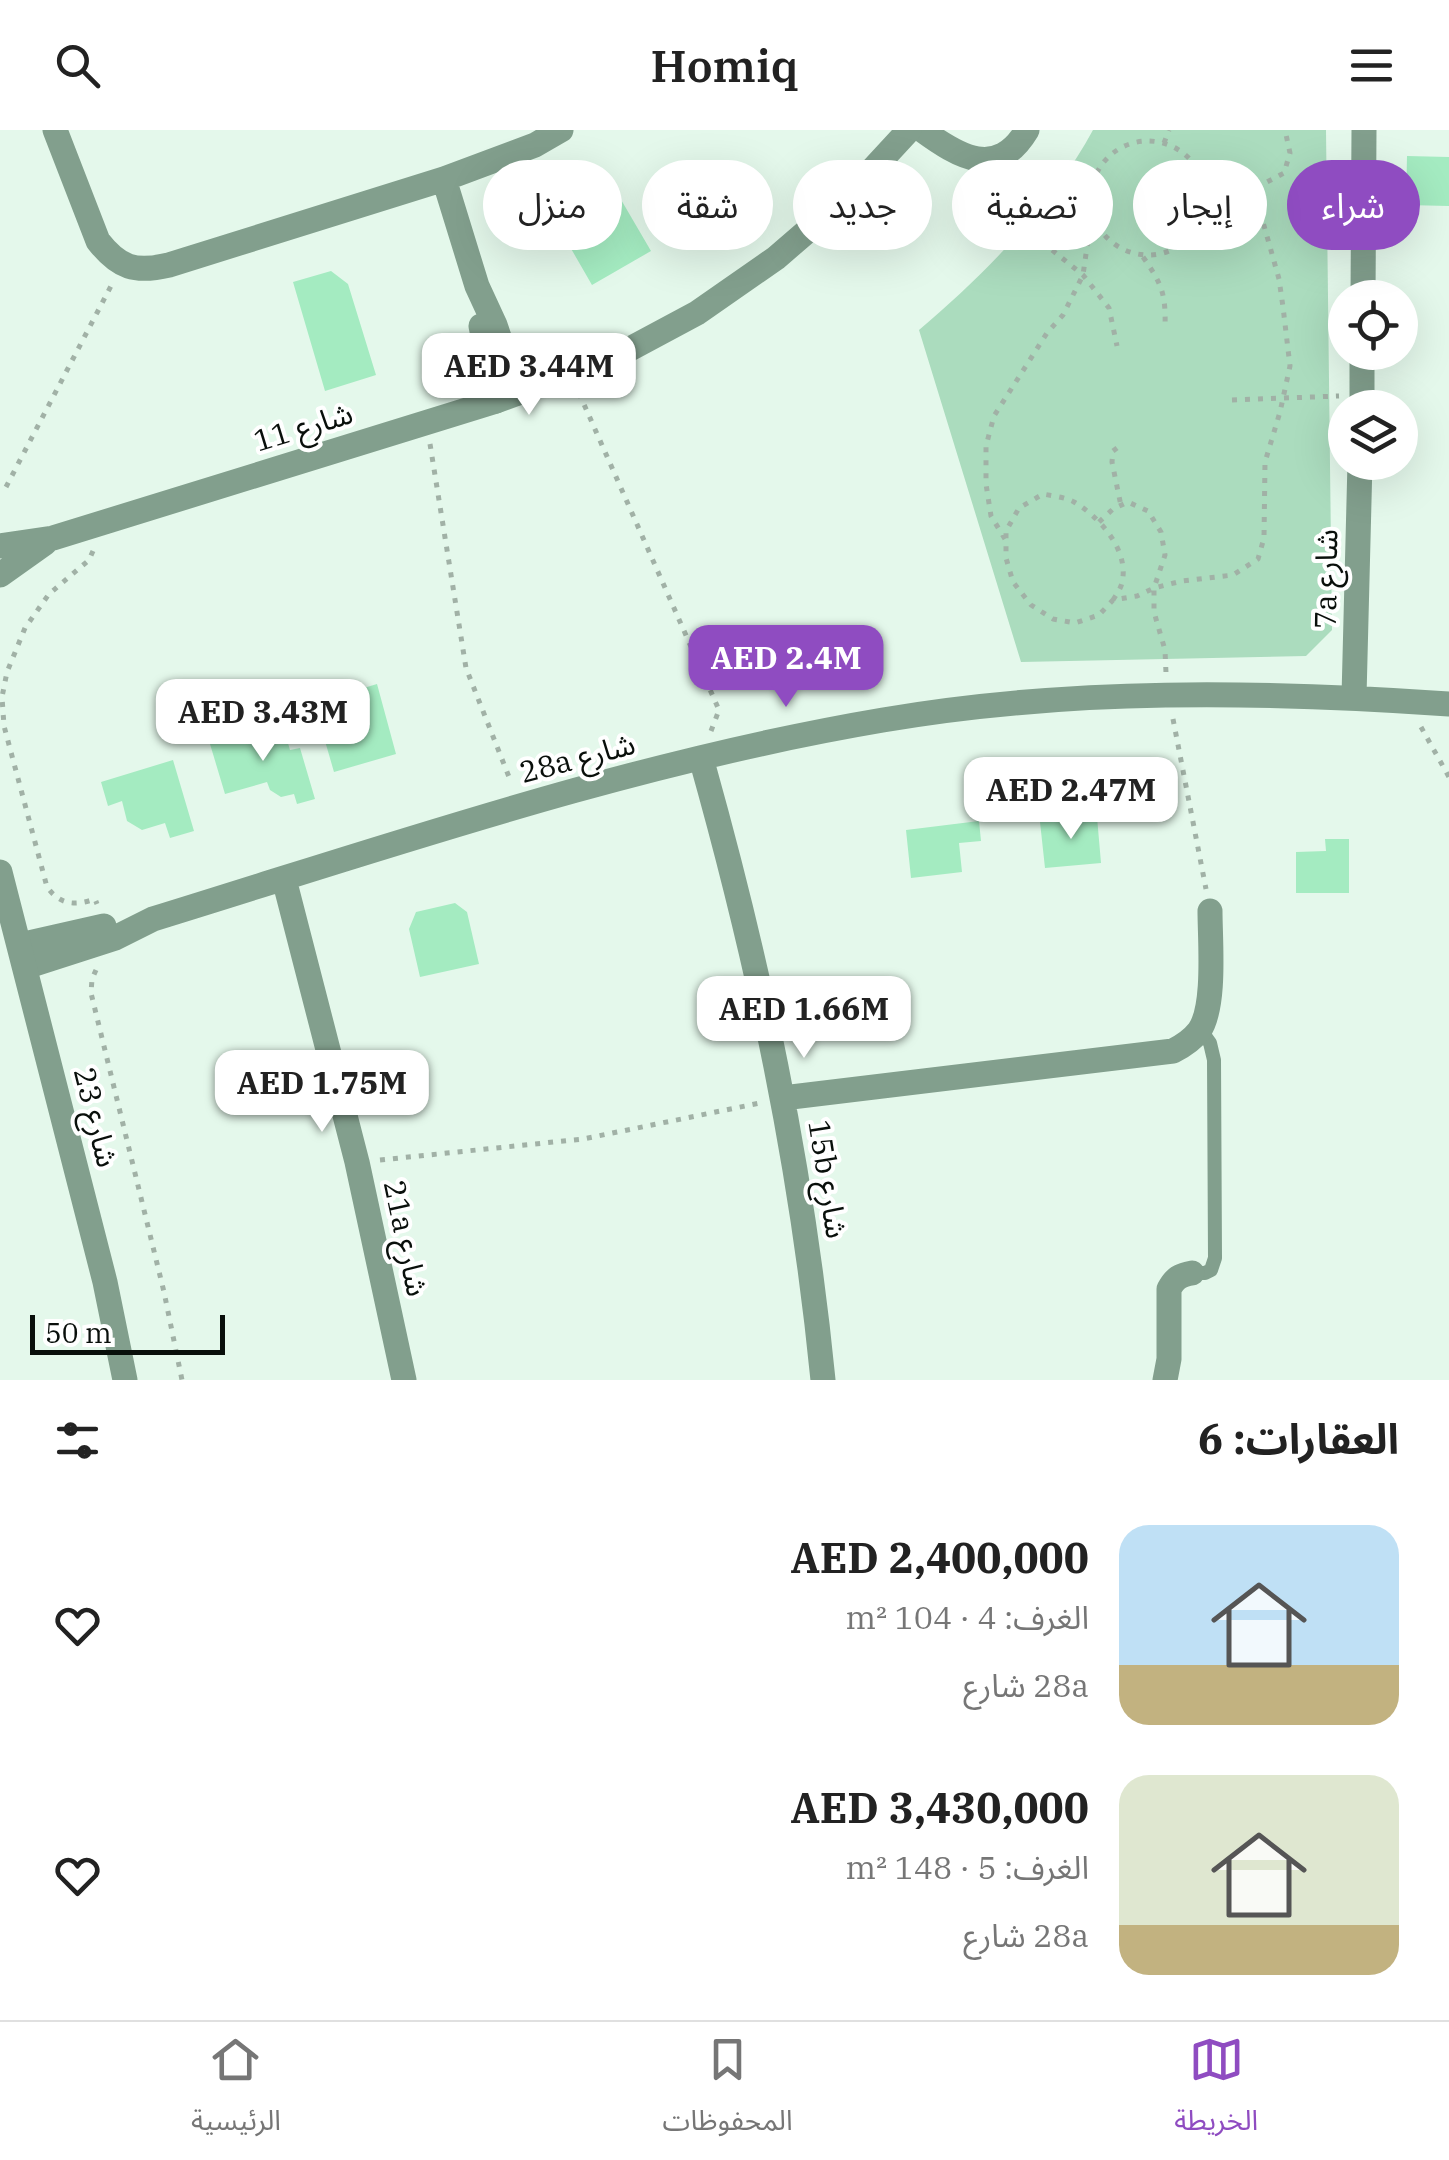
<!DOCTYPE html>
<html lang="ar">
<meta charset="utf-8">
<style>
body{margin:0;font-family:"IBM Plex Serif","Noto Sans Arabic",serif;background:#f2f2f2;color:#222;direction:rtl;height:100vh;display:flex;flex-direction:column;font-size:38px;white-space:nowrap}
*{box-sizing:border-box;margin:0}
p{font-size:32px;color:#767676}
.icon{flex:none;width:55px;height:55px;fill:none;stroke:currentColor;stroke-width:2;stroke-linecap:round;stroke-linejoin:round}
.map{position:relative;height:1250px;overflow:hidden;direction:ltr}
.details{display:flex;flex-direction:column;background:#fff;flex:1}
.details>*{flex:none}
.hud{position:absolute;left:30px;top:30px;width:1390px;height:90px;direction:rtl;display:flex;gap:20px}
.tools{position:absolute;left:1328px;top:150px;display:grid;gap:20px}
.tools a{display:grid;place-items:center;width:90px;height:90px;border-radius:50%;background:#fff;box-shadow:0 10px 40px #0002;font-size:50px}
.scale{position:absolute;left:30px;bottom:25px;width:195px;box-sizing:border-box;padding-left:10px;border:5px solid #090f0b;border-top:0;font-size:28px;line-height:35px;white-space:nowrap;color:#090f0b;-webkit-text-stroke:8px #fff;paint-order:stroke}
.price{position:absolute;translate:-50% -85px;padding:0 22px;border-radius:20px;background:#fff;color:#222;font-size:32px;line-height:65px;filter:drop-shadow(0 2px 5px #0008)}
.price::after{content:'';position:absolute;left:50%;top:60px;width:30px;height:22px;margin-left:-15px;background:inherit;clip-path:polygon(0 0,100% 0,50% 100%)}
.price.current{background:#8f4cc1;color:#fff}
ul{padding:0;list-style:none}
li{display:flex;align-items:center;gap:30px;height:250px;padding:0 50px}
li span{display:grid;place-items:center;flex:none;width:280px;height:200px;border-radius:30px;color:#555}
li>.icon{margin-inline-start:auto}
span .icon{width:120px;height:120px;fill:#fffc;stroke-width:1}
li b{font-size:42px}
h2{display:flex;justify-content:space-between;align-items:center;height:120px;padding:0 50px;font-size:42px}
.pill{padding:0 35px;border-radius:45px;background:#fff;box-shadow:0 10px 40px #0002;font-size:35px;line-height:90px}
.pill.current{background:#8f4cc1;color:#fff}
header{display:flex;justify-content:space-between;align-items:center;height:130px;padding:0 50px;background:#fff;font-size:45px;font-weight:600}
.menu{display:flex;justify-content:space-around;align-items:center;height:140px;border-top:2px solid #e0e0e0;background:#fff;font-size:28px;color:#767676}
.menu a{display:grid;justify-items:center;gap:5px}
.menu .current{color:#8f4cc1}
.map>svg:first-child{display:block}
.green{fill:#abdcbe}
.building{fill:#a4ebc1}
.lines{fill:none;stroke-linecap:round;stroke-linejoin:round}
.path{stroke:#a1b1a6;stroke-width:5;stroke-dasharray:5 8;stroke-linecap:butt}
.service{stroke:#829f8d;stroke-width:14}
.minor{stroke:#829f8d;stroke-width:25}
.tertiary{stroke:#829f8d;stroke-width:25}
.labels{text-anchor:middle;dominant-baseline:central;stroke-width:8;stroke-linejoin:round;paint-order:stroke}
.street-label{font-size:30px;fill:#090f0b;stroke:#fff}
</style>
<header><svg class="icon" aria-label="menu" viewBox="0 0 24 24"><path d="M4 6h16M4 12h16M4 18h16"/></svg>Homiq<svg class="icon" aria-label="search" viewBox="0 0 24 24"><circle cx="10" cy="10" r="6"/><path d="M15 15l6 6"/></svg></header>
<div class="map">
<svg width="1449" height="1250" viewBox="0 0 1449 1250">
<rect width="100%" height="100%" fill="#e4f8eb"/>
<path class="green" d="M1093,0H1326L1332,500L1306,526L1021,532L919,200C984,145 1052,76 1093,0Z"/>
<path class="building" d="M1407,26L1449,27V76L1406,75Z
M606,44L651,121L592,155L547,77Z
M331,141L348,154L376,245L325,261L293,152Z
M377,554L396,624L334,642L314,573Z
M282,593L290,620L300,618L315,669L297,674L294,664L281,667L270,660L267,652L225,664L210,614Z
M173,630L194,701L170,708L165,693L142,700L127,691L122,671L108,676L101,652Z
M1097,687L1101,733L1045,738L1040,692Z
M979,691L981,711L959,713L962,742L911,748L906,700Z
M1325,709H1349V763H1296V722L1326,721Z
M455,773L467,782L479,834L420,847L409,799L416,782Z"/>
<g class="lines">
<path class="path" d="M1091 68a57 57 0 1 1 114 0a57 57 0 1 1-114 0Z
M1164,13L1169,0
M997,50L1021,95L1083,145L1109,178L1117,216
M1249,70L1265,53L1284,43L1290,23L1285,0
M1143,127C1162,154 1166,164 1165,198
M579,263L719,580L711,601
M1232,270L1339,266
M430,314L466,538L511,652
M1117,318L1113,321L1112,332L1121,376
M6,357L111,156
M1099,392L1113,379L1128,372L1148,381L1161,402L1165,425L1154,458V482L1165,520L1166,543
M1005,409L991,386L986,354V316L994,286L1047,203L1063,185L1083,145L1092,82
M93,421L89,430L49,464L25,498L7,542L2,567L4,596L47,757C60,775 75,776 95,769L97,774
M1113,470C1116,465 1119,461 1121,456C1132,423 1100,387 1074,372C1065,367 1053,366 1043,364L1019,378L1006,401V428L1013,452L1031,475L1053,489L1075,493L1099,485L1113,470L1137,466L1154,458L1182,451L1233,445L1258,429L1264,408L1265,332L1280,282L1290,236L1283,177L1279,149L1263,92L1249,70L1232,61L1204,52
M1173,589L1206,759
M1421,597L1449,647
M96,840L92,849L91,863L164,1162L182,1250
M380,1030L583,1009L760,973"/>
<path class="service" d="M1192,1143H1205L1211,1140L1215,1128L1214,930L1210,913L1200,899"/>
<path class="minor" d="M55,0L98,111C119,138 135,143 169,135L444,49L535,15L561,0
M922,0C959,27 997,50 1027,0
M444,49L477,156L495,195L518,263
M1363,168L1364,0
M481,196L496,271
M1362,278V222
M1354,567L1360,332
M701,628C759,834 802,1036 823,1250
M284,749L357,1032L404,1250
M20,815L104,796
M25,837L115,808L153,789C393,715 634,632 883,590C1070,558 1261,561 1449,574
M783,968L1173,921C1183,916 1192,910 1199,901C1216,877 1210,811 1210,781
M1165,1250L1169,1229V1159C1175,1148 1180,1145 1192,1143"/>
<path class="tertiary" d="M0,416L53,408L496,271L613,228L697,183L776,128L849,65L909,0
M0,445L45,413
M0,742L105,1152L125,1250"/>
</g>
<g class="labels">
<g class="street-label">
<text transform="translate(303 296) rotate(-17)">شارع 11</text>
<text transform="translate(1325 449) rotate(-89)">7a شارع</text>
<text transform="translate(577 627) rotate(-15)">28a شارع</text>
<text transform="translate(97 987) rotate(76)">شارع 23</text>
<text transform="translate(829 1049) rotate(81)">15b شارع</text>
<text transform="translate(407 1108) rotate(78)">21a شارع</text>
</g>
</g>
</svg>
<div class="tools">
<a><svg class="icon" aria-label="locate" viewBox="0 0 24 24"><circle cx="12" cy="12" r="6"/><path d="M12 2v4M12 18v4M2 12h4M18 12h4"/></svg></a>
<a><svg class="icon" aria-label="layers" viewBox="0 0 24 24"><path d="M12 4l9 5-9 5-9-5zM3 14l9 5 9-5"/></svg></a>
</div>
<div class="scale">50 m</div>
<b class="price" style="left:529px;top:288px">AED 3.44M</b>
<b class="price current" style="left:786px;top:580px">AED 2.4M</b>
<b class="price" style="left:263px;top:634px">AED 3.43M</b>
<b class="price" style="left:1071px;top:712px">AED 2.47M</b>
<b class="price" style="left:804px;top:931px">AED 1.66M</b>
<b class="price" style="left:322px;top:1005px">AED 1.75M</b>
<div class="hud">
<a class="pill current">شراء</a>
<a class="pill">إيجار</a>
<a class="pill">تصفية</a>
<a class="pill">جديد</a>
<a class="pill">شقة</a>
<a class="pill">منزل</a>
</div>
</div>
<section class="details">
<h2>العقارات: 6<svg class="icon" aria-label="filters" viewBox="0 0 24 24"><path d="M4 7h16M4 17h16"/><circle cx="9" cy="7" r="2"/><circle cx="15" cy="17" r="2"/></svg></h2>
<ul>
<li><span style="background:linear-gradient(#bfe0f5 70%,#c2b280 0)"><svg class="icon" aria-label="home" viewBox="0 0 24 24"><path d="M3 11l9-7 9 7M6 9v11h12V9"/></svg></span><div><b>AED 2,400,000</b><p>الغرف: 4 · 104 m²</p><p>28a شارع</p></div><svg class="icon" aria-label="heart" viewBox="0 0 24 24"><path d="M12 20l-8-8c-3-5 5-10 8-4 3-6 11-1 8 4z"/></svg></li>
<li><span style="background:linear-gradient(#dfe7d0 75%,#c2b280 0)"><svg class="icon" aria-label="home" viewBox="0 0 24 24"><path d="M3 11l9-7 9 7M6 9v11h12V9"/></svg></span><div><b>AED 3,430,000</b><p>الغرف: 5 · 148 m²</p><p>28a شارع</p></div><svg class="icon" aria-label="heart" viewBox="0 0 24 24"><path d="M12 20l-8-8c-3-5 5-10 8-4 3-6 11-1 8 4z"/></svg></li>
</ul>
</section>
<nav class="menu">
<a class="current"><svg class="icon" aria-label="map" viewBox="0 0 24 24"><path d="M3 6l6-2 6 2 6-2v14l-6 2-6-2-6 2zM9 4v14M15 6v14"/></svg>الخريطة</a>
<a><svg class="icon" aria-label="saved" viewBox="0 0 24 24"><path d="M7 4h10v16l-5-4-5 4z"/></svg>المحفوظات</a>
<a><svg class="icon" aria-label="home" viewBox="0 0 24 24"><path d="M3 11l9-7 9 7M6 9v11h12V9"/></svg>الرئيسية</a>
</nav>
